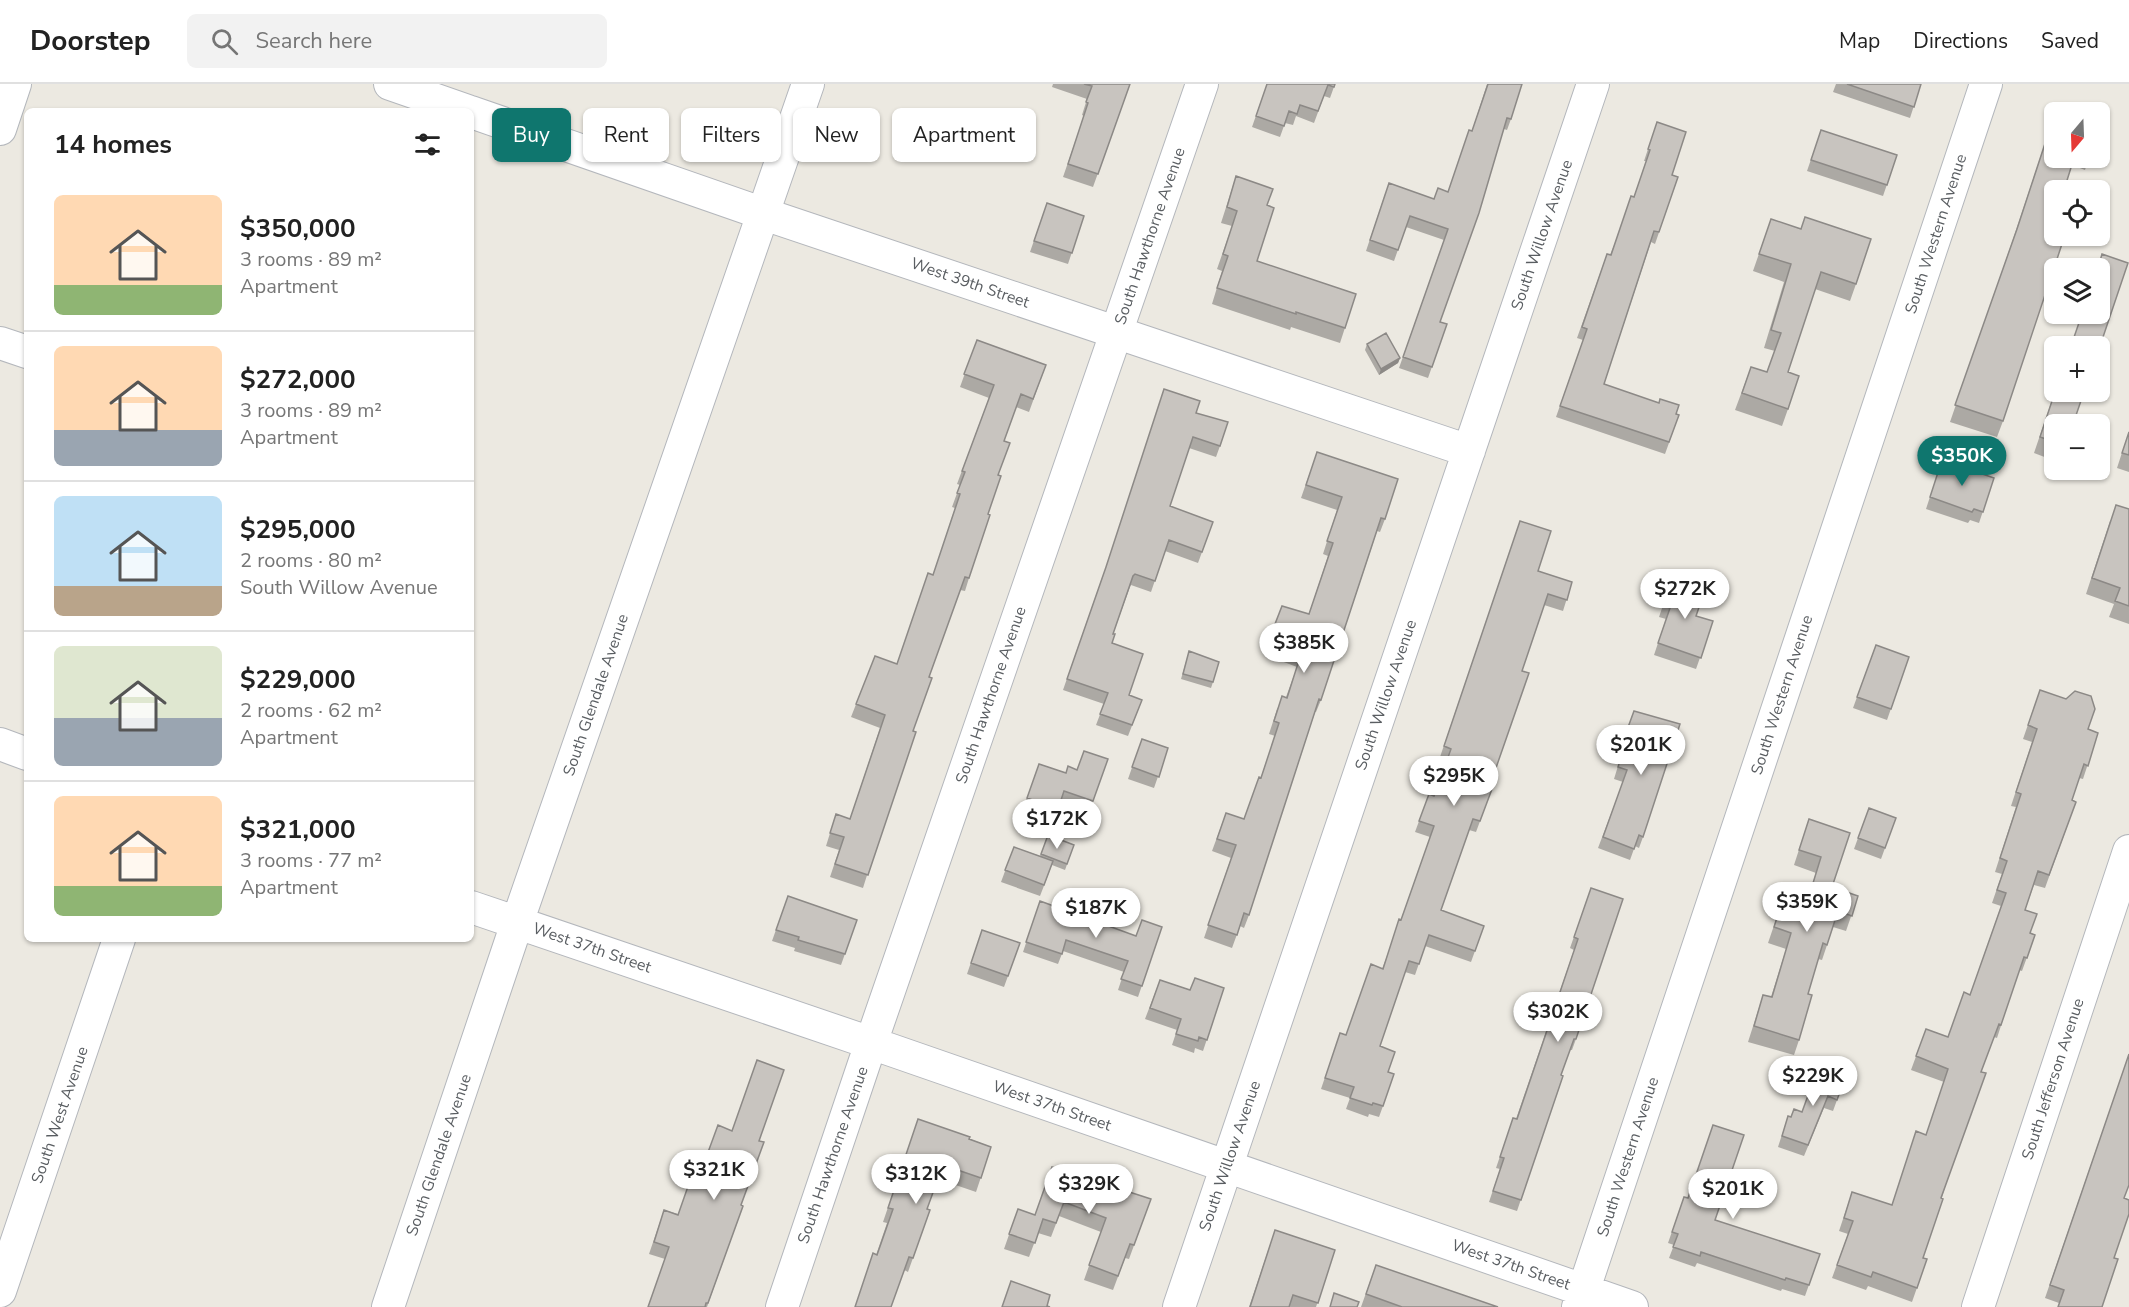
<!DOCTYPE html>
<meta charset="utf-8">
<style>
body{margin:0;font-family:"Nunito Sans",sans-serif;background:#f2f2f2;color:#222;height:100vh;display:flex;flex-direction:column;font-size:22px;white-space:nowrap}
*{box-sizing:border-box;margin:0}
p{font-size:20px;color:#767676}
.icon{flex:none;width:33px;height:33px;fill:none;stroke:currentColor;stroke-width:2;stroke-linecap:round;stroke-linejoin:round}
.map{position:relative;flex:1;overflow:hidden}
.panel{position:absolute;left:24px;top:24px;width:450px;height:834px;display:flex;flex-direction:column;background:#fff;border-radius:9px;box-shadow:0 2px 4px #0004}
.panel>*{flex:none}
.hud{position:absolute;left:492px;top:24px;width:570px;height:54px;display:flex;gap:12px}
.needle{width:39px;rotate:199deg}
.fabs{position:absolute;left:2044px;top:18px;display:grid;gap:12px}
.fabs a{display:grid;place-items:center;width:66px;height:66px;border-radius:9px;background:#fff;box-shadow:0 2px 4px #0004;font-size:30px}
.price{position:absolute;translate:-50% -51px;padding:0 14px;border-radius:21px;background:#fff;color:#222;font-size:20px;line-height:39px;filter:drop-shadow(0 2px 3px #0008)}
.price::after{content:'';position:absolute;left:50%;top:36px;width:18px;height:14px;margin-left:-9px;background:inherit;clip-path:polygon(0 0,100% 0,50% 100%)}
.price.on{background:#0f766e;color:#fff}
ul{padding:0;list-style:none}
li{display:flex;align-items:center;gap:18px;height:150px;padding:0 30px}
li+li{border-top:2px solid #e0e0e0}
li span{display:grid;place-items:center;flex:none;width:168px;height:120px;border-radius:9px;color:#555}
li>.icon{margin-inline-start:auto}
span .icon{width:72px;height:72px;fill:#fffc;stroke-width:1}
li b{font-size:26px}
h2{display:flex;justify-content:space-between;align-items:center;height:72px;padding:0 30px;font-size:26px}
.pill{padding:0 21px;border-radius:9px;background:#fff;box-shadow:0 2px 4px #0004;font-size:21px;line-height:54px}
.pill.on{background:#0f766e;color:#fff}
header{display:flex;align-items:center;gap:36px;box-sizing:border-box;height:84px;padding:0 30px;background:#fff;border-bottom:2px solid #e0e0e0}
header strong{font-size:28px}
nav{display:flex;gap:33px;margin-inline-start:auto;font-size:21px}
.search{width:420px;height:54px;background:#f2f2f2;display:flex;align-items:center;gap:15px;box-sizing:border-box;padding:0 21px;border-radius:9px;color:#767676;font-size:22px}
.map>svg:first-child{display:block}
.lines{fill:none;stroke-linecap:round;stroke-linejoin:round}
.minor-casing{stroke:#b4b7bc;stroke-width:34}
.minor{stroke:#fff;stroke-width:32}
.wall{fill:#aca9a4}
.shaded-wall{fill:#8c8986}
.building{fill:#c8c4bf;stroke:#8c8986;stroke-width:1.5}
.labels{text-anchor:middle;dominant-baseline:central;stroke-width:5;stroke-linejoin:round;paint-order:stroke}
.street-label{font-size:16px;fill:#5a5e62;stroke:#fff}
</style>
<header>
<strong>Doorstep</strong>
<div class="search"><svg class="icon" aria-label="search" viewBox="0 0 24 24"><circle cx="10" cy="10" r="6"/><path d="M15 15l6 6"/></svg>Search here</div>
<nav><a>Map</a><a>Directions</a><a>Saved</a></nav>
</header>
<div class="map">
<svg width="2129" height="1223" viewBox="0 0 2129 1223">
<rect width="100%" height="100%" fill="#ece9e1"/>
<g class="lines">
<g class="minor-casing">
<path id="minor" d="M390,0L468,27
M471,28L764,130L1469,367
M0,45L15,0
M0,259L27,268
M0,660L27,670
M471,823L871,959L1632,1223
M0,1207L119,855
M388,1223L517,839L808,0
M782,1223L871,959L1202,0
M1179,1223L1593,0
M1578,1223L1986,0
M1978,1223L2129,767"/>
</g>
<use href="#minor" class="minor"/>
</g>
<path class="wall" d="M1053,0H1130L1093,103L1063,93L1084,32L1082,31L1087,15L1052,3Z
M1267,0H1335L1330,14L1324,12L1314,39L1296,32L1293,41L1285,39L1280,53L1252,43Z
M1487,0L1511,35L1507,46L1504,45L1440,238L1447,240L1428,294L1399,284L1444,156L1406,143L1394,177L1366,167L1385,110L1434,115L1448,108L1472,47Z
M1836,0H1921L1910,34L1833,8Z
M2057,23L2055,74H2089L2085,86L2072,81L2048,155L2003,337L1997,353L1950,338L2011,161Z
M1657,38L1672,91L1678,93L1655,160L1651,158L1604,300L1679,331L1665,370L1556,333L1583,256L1577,254L1607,170L1610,171L1634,113L1646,77H1644Z
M1821,46L1897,71L1883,112L1807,87Z
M1236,92L1267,121L1257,177L1356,210L1340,259L1291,243L1290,246L1212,220L1222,187L1217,185L1232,142L1221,139Z
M1047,119L1084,132L1068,180L1030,168Z
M1771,135L1856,200L1850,217L1815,205L1788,288V325L1782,342L1735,326L1751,283L1767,288L1775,267L1764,264L1784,198L1753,187Z
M977,256L1046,281L1029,328L1016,323L1004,357L998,391L969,494L965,507L960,506L929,593L863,804L830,793L839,766L826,762L836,730L850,735L880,644L851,633L875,572L897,580L933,491L955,424L952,423L960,401L957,400L989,314L960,303Z
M1367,260L1400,274L1398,279L1379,291L1365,266Z
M2055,307V377L2034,369Z
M1196,329L1220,362L1216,373L1189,364L1170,422L1213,438L1198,479L1165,467L1151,508L1131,501L1130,503L1113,550L1112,559L1129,611L1142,616L1128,652L1096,641L1104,620L1063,606L1102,494Z
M2129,347V388L2117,384Z
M1317,368L1385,435L1380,448L1377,447L1321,616L1316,628H1315L1249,831L1244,844L1240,842L1232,864L1204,854L1231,774L1212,767L1226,729L1244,735L1261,693L1275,652L1269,650L1277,625L1286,613L1297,583L1263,570L1282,522L1309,530L1328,472L1323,470L1337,426L1301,414Z
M1942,376L1994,394L1979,439L1970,436L1968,439L1926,425Z
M2129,425V540L2109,533L2114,520L2086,510L2110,437Z
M1520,437L1538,487L1572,498L1563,527L1544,521L1522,587L1489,704L1492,705L1476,748L1469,746L1441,826L1484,842L1471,878L1425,862L1415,891L1405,888L1380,962L1388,988L1383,1022L1379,1033L1369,1030L1368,1033L1346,1025L1350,1014L1321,1005L1340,949L1346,951L1382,885L1401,836L1430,753L1415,748L1429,710L1434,712L1447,676L1440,673Z
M1672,495L1696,532L1713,537L1696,585L1654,571L1666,535L1659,533Z
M1876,561L1909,573L1887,636L1853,624Z
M1189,567L1213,598L1211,604L1181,595Z
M2040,606L2088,645L2098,649L2083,695L2079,694L2072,716L2076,718L2045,804L2034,801L2025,826L2030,849L2035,851L2022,887L2019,886L1997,954L1994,953L1981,988L1923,1174L1927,1175L1912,1218L1868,1202L1866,1206L1832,1194L1848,1150L1839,1147L1852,1108L1892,1121L1916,1047L1926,1051L1944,998L1911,986L1926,945L1948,953L1970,911L2001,822L1992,819L2002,790L1995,788L2016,723L2011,722L2032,658L2023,655Z
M1634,627L1643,753L1639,764L1635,762L1630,776L1598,764L1623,698L1614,695L1622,669H1619Z
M1142,655L1168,664L1154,704L1128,695Z
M1108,675L1089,728L1060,718L1054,736L1023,725L1039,680L1066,689Z
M1869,724L1896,734L1881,775L1854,765Z
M1809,735L1832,803L1858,812L1846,847L1833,843L1822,876L1818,875L1808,910L1799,956L1794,971L1748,958L1763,911L1771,913L1786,865L1768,859L1783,815L1805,822L1816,789L1794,781Z
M1048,751L1074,761L1065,786L1052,781L1040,812L1001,798L1014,763L1040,772Z
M1591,804L1576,955L1572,966H1570L1561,991L1563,992L1517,1127L1489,1118L1500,1085L1496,1084L1513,1034L1516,1035L1574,866L1570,864Z
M788,812L857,836L841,881L794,867L795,864L772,857Z
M1040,817L1136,852L1162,843L1138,913L1118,906L1124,888L1063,867L1058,880L1023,868Z
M982,846L1020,859L1004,903L967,890Z
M1160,896L1190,906L1224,904L1203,967L1195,964L1194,969L1172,961L1177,946L1145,935Z
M2129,970L2124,1114L2114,1174L2059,1219L2045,1214Z
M1845,994L1833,1027L1824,1024L1804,1072L1778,1063L1788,1032L1791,1033L1802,1028Z
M918,1035L991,1063L976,1108L938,1095L927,1125L930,1126L908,1188L876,1171L887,1139L883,1138Z
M759,1057L741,1121L743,1122L707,1223H648L665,1175L649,1170L664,1126L678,1130Z
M1052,1083L1151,1115L1129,1175L1125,1174L1113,1206L1084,1196L1101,1148L1059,1132L1051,1153L1038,1149L1029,1173L1004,1165L1018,1125L1035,1131Z
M1684,1113L1715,1136L1820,1170L1805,1212L1782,1205L1781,1207L1697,1179L1695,1183L1669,1174L1674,1161L1668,1159Z
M1275,1146L1335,1166L1316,1223H1249Z
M1376,1181L1498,1223H1361Z"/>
<path class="shaded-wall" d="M1400,274L1398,279L1379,291L1381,285Z"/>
<path class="building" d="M1084,0H1130L1098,90L1068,80L1088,19L1086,18L1092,2Z
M1267,0H1335L1334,3L1328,1L1318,27L1300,21L1297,30L1289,27L1284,42L1256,32Z
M1488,0H1522L1511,35L1507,34L1479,129L1440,238L1447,240L1432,283L1403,273L1448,145L1410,132L1398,166L1370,156L1389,99L1434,115L1438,104L1448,108L1469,46L1472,47Z
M1847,0H1921L1914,23Z
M2057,23L2073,28H2055V74H2074L2064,106H2055V134L2048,155L2062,160L2003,337L1955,321L2017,145Z
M1657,38L1686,48L1672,91L1678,93L1659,148L1654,147L1604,300L1659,319L1660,315L1679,321L1676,330L1679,331L1669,358L1560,322L1587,245L1582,243L1607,170L1611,171L1631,112L1634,113L1650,66L1648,65Z
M1821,46L1897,71L1887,101L1811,76Z
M1236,92L1273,105L1267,121L1274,124L1257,177L1356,210L1345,244L1296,228V230L1217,204L1228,172L1223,170L1237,127L1227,123Z
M1047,119L1084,132L1072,169L1034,157Z
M1805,133L1871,155L1856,200L1821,188L1788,288L1799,292L1788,325L1742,309L1751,283L1767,288L1781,249L1771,246L1791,180L1759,170L1771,135L1801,145Z
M2102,170L2128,179L2100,262H2071L2082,230H2100V184H2098Z
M1386,249L1400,274L1381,285L1367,260Z
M977,256L1046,281L1033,315L1021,310L1004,357L1010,359L998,391L1001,392L988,430L990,431L969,494L965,493L929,593L932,594L913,647L916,648L868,791L835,780L844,753L830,749L836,730L850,735L885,631L856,620L875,572L897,580L928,489L933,491L960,410L957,409L965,388L962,387L994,301L964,290Z
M1164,305L1200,317L1196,329L1228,338L1220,362L1193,353L1170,422L1213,438L1202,468L1169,456L1155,497L1135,490L1133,492L1113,550H1115L1112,559L1143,570L1129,611L1142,616L1132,641L1100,630L1108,609L1067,595L1106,483Z
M2055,308H2084L2073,340H2055V358L2040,353Z
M2129,348V371L2122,369Z
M1317,368L1398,395L1385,435L1381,434L1321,616L1319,615L1249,831L1244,829L1237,851L1208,841L1236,761L1217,755L1226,729L1244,735L1259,693L1261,694L1279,639L1274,637L1282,612L1287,614L1301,570L1268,558L1282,522L1309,530L1333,459L1327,457L1342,413L1306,401Z
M1942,376L1994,394L1983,428L1974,425L1972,428L1930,413Z
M2116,421L2129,425V522L2115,517L2120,504L2092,494Z
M1520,437L1551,447L1538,487L1572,498L1567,516L1548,510L1522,587L1529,589L1489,704L1492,705L1480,737L1473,735L1441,826L1484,842L1475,867L1429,851L1419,880L1409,877L1380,962L1395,968L1388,988L1394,990L1383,1022L1373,1019L1372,1021L1350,1014L1354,1003L1325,994L1340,949L1346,951L1371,880L1383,885L1399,835L1401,836L1434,742L1419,737L1429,710L1434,712L1451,665L1444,662Z
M1672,495L1705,506L1696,532L1713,537L1701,574L1658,559L1670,524L1663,522Z
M1876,561L1909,573L1891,625L1857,613Z
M1189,567L1219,578L1213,598L1183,590Z
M2040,606L2066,615L2075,607L2091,612L2095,625L2088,645L2098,649L2088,682L2084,680L2072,716L2076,718L2049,791L2038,787L2025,826L2037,830L2030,849L2035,851L2027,874L2024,873L2001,941L1999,940L1981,988L1986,989L1941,1114L1943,1115L1923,1174L1927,1175L1917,1204L1873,1188L1871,1193L1837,1181L1853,1137L1844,1134L1852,1108L1892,1121L1916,1047L1926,1051L1948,985L1916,972L1926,945L1948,953L1964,908L1970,911L2006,809L1997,806L2007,777L2000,774L2021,710L2016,708L2037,645L2028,641Z
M1634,627L1680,640L1643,753L1639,751L1634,765L1603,753L1627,686L1618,683L1626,658L1623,657Z
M1142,655L1168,664L1159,693L1132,683Z
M1084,667L1108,675L1093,717L1064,707L1058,725L1027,714L1039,680L1066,689L1068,682L1077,686Z
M1869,724L1896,734L1885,764L1858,754Z
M1809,735L1850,749L1832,803L1858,812L1852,832L1838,827L1827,861L1823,859L1808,910L1812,911L1799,956L1754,942L1763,911L1772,913L1791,849L1774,843L1783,815L1806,822L1821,773L1799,766Z
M1048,751L1074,761L1067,780L1041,770Z
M1014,763L1053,777L1044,801L1005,786Z
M1591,804L1623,815L1576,955H1574L1561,991L1563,992L1521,1116L1493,1107L1504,1074L1500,1073L1513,1034L1517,1035L1578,855L1574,853Z
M788,812L857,836L845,870L798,856L799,853L776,846Z
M1040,817L1136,852L1142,836L1162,843L1142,902L1121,895L1128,877L1066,856L1062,870L1026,858Z
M982,846L1020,859L1008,892L971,879Z
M1195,894L1224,904L1207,956L1199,953L1198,957L1176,950L1181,935L1150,924L1160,896L1190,906Z
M2129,970V1101L2124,1114L2129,1116V1130L2114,1174L2118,1175L2102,1223H2058L2064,1206L2050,1201Z
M757,976L784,986L759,1057L764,1058L741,1121L743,1122L708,1219H706L705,1223H648L669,1163L654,1158L664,1126L678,1131L700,1068L707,1071L718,1041L732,1047Z
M1818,984L1845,994L1837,1016L1828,1012L1808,1061L1782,1052L1788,1032L1791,1033L1794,1025L1802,1028Z
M918,1035L970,1053L969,1055L991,1063L981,1094L943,1081L927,1125L930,1126L913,1174L909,1173L891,1223H855L873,1169L877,1171L893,1125L888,1124Z
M1713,1041L1744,1051L1715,1136L1820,1170L1809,1201L1786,1194L1785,1196L1701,1168L1700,1172L1673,1163L1678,1150L1672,1148L1684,1113L1688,1114Z
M1052,1083L1151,1115L1134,1161L1130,1160L1118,1192L1089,1181L1106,1134L1064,1118L1056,1139L1043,1135L1035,1159L1009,1150L1018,1125L1035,1131Z
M1275,1146L1335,1166L1318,1219L1293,1211L1289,1223H1250Z
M1376,1181L1498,1223H1402L1366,1210Z
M1011,1197L1050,1211L1047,1222L1050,1223H1002Z
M1334,1209L1359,1218L1357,1223H1330Z"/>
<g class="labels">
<g class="street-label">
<text transform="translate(1936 150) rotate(-72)">South Western Avenue</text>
<text transform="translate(1542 151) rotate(-71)">South Willow Avenue</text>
<text transform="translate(1150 152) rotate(-71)">South Hawthorne Avenue</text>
<text transform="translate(970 199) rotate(19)">West 39th Street</text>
<text transform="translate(596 611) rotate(-71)">South Glendale Avenue</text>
<text transform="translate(991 611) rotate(-71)">South Hawthorne Avenue</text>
<text transform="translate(1386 611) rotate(-71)">South Willow Avenue</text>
<text transform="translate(1782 611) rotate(-72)">South Western Avenue</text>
<text transform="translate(592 864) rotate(19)">West 37th Street</text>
<text transform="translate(2053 995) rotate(-72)">South Jefferson Avenue</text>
<text transform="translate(1052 1022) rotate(19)">West 37th Street</text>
<text transform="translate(60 1031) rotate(-71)">South West Avenue</text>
<text transform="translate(439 1071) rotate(-71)">South Glendale Avenue</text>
<text transform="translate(833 1071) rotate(-71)">South Hawthorne Avenue</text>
<text transform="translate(1230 1072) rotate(-71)">South Willow Avenue</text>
<text transform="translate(1628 1073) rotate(-72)">South Western Avenue</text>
<text transform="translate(1511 1181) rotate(19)">West 37th Street</text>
</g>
</g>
</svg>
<div class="fabs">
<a><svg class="needle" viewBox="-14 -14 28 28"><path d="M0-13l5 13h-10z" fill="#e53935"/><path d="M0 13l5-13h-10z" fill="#767676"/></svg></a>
<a><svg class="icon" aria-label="locate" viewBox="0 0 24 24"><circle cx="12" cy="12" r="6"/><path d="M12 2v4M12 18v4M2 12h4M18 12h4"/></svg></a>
<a><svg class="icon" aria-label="layers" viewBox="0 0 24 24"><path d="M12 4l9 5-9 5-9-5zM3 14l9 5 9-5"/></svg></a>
<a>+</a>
<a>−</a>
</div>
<b class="price on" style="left:1962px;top:403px">$350K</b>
<b class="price" style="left:1685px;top:536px">$272K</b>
<b class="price" style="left:1304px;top:590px">$385K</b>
<b class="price" style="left:1641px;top:692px">$201K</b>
<b class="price" style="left:1454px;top:723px">$295K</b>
<b class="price" style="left:1057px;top:766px">$172K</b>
<b class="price" style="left:1807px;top:849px">$359K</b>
<b class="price" style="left:1096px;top:855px">$187K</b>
<b class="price" style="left:1558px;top:959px">$302K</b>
<b class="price" style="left:1813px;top:1023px">$229K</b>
<b class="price" style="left:714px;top:1117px">$321K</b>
<b class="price" style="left:916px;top:1121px">$312K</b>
<b class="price" style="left:1089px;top:1131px">$329K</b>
<b class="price" style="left:1733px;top:1136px">$201K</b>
<div class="hud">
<a class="pill on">Buy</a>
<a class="pill">Rent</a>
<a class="pill">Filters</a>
<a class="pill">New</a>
<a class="pill">Apartment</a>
</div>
<section class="panel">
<h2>14 homes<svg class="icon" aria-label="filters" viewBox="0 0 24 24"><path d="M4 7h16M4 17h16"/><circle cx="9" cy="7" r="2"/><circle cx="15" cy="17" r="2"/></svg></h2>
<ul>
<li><span style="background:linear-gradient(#ffd9b3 75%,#8fb573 0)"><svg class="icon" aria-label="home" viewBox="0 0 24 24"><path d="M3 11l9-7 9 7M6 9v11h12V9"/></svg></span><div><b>$350,000</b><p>3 rooms · 89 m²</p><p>Apartment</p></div></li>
<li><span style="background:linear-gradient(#ffd9b3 70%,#9aa5b1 0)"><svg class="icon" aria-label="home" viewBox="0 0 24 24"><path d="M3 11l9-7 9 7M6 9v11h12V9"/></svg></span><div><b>$272,000</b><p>3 rooms · 89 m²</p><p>Apartment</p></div></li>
<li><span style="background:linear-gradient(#bfe0f5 75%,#b9a48a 0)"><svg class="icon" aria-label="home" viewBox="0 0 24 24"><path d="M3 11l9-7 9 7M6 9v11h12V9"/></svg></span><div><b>$295,000</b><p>2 rooms · 80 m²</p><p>South Willow Avenue</p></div></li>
<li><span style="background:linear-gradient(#dfe7d0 60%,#9aa5b1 0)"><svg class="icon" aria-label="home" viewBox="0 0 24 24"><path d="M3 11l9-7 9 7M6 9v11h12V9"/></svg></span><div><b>$229,000</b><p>2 rooms · 62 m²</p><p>Apartment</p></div></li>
<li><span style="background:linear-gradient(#ffd9b3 75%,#8fb573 0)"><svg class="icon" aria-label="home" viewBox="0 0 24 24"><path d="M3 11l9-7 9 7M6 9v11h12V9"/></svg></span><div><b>$321,000</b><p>3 rooms · 77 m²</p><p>Apartment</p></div></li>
</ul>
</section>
</div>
